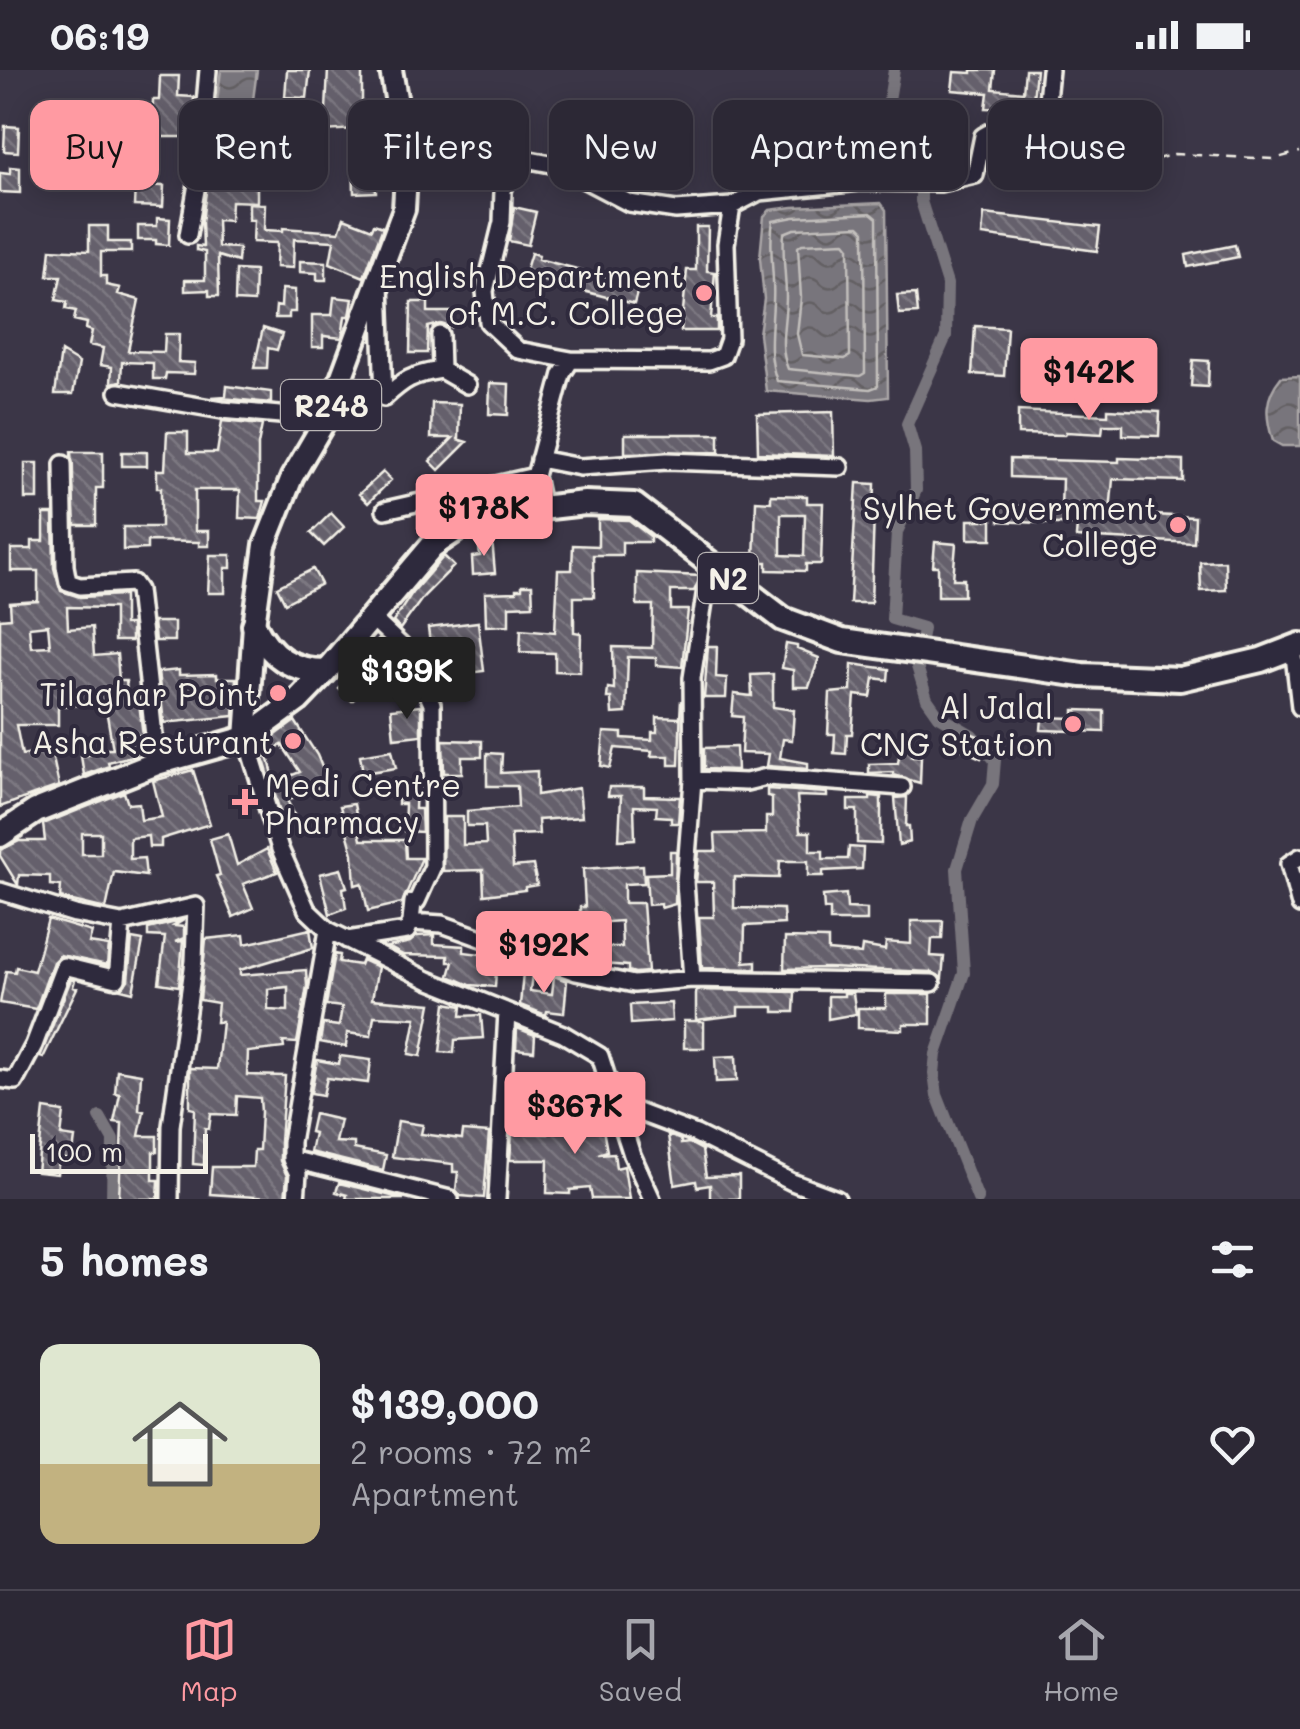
<!DOCTYPE html>
<meta charset="utf-8">
<style>
body{margin:0;font-family:Mali,sans-serif;background:#34303d;color:#f1f3f6;height:100vh;display:flex;flex-direction:column;font-size:38px;white-space:nowrap}
*{box-sizing:border-box;margin:0}
p{font-size:32px;color:#a6a6ad}
.icon{flex:none;width:55px;height:55px;fill:none;stroke:currentColor;stroke-width:2;stroke-linecap:round;stroke-linejoin:round}
.map{position:relative;height:1129px;overflow:hidden}
.sheet{display:flex;flex-direction:column;background:#2c2835;flex:1}
.sheet>*{flex:none}
.top-card{position:absolute;left:30px;top:30px;width:1240px;height:90px;display:flex;gap:20px}
.scale{position:absolute;left:30px;bottom:25px;width:178px;box-sizing:border-box;padding-left:10px;border:5px solid #f4f1e8;border-top:0;font-size:28px;line-height:35px;white-space:nowrap;color:#f4f1e8;-webkit-text-stroke:8px #2f2a3d;paint-order:stroke}
.price{position:absolute;translate:-50% -85px;padding:0 22px;border-radius:10px;background:#ff9aa2;color:#111;font-size:32px;line-height:65px;filter:drop-shadow(0 2px 5px #0008)}
.price::after{content:'';position:absolute;left:50%;top:60px;width:30px;height:22px;margin-left:-15px;background:inherit;clip-path:polygon(0 0,100% 0,50% 100%)}
.price.current{background:#222;color:#fff}
ul{padding:0;list-style:none}
li{display:flex;align-items:center;gap:30px;height:250px;padding:0 40px}
li+li{border-top:2px solid #484450}
li span{display:grid;place-items:center;flex:none;width:280px;height:200px;border-radius:20px;color:#555}
li>.icon{margin-inline-start:auto}
span .icon{width:120px;height:120px;fill:#fffc;stroke-width:1}
li b{font-size:42px}
h2{display:flex;justify-content:space-between;align-items:center;height:120px;padding:0 40px;font-size:42px}
.chip{padding:0 35px;border-radius:20px;background:#2c2835;box-shadow:0 5px 25px #0003,0 0 0 2px #484450;font-size:35px;line-height:90px}
.chip.current{background:#ff9aa2;color:#111}
.status{display:flex;justify-content:space-between;align-items:center;height:70px;padding:0 50px;background:#2c2835;direction:ltr}
.status svg{height:28px;fill:currentColor}
.tabs{display:flex;justify-content:space-around;align-items:center;height:140px;border-top:2px solid #484450;background:#2c2835;font-size:28px;color:#a6a6ad}
.tabs a{display:grid;justify-items:center;gap:5px}
.tabs .current{color:#ff9aa2}
.map>svg:first-child{display:block}
.water{fill:url(#water-waves);stroke:#aaa6a7;stroke-width:2.5}
.lines{fill:none;stroke-linecap:round;stroke-linejoin:round}
.shore{stroke:#c2bfbc;stroke-width:2.5}
.canal{stroke:#78747b;stroke-width:12}
.building{fill:url(#building-back-hatch);stroke:#f4f1e8;stroke-width:2.5;fill-rule:evenodd}
.minor-casing{stroke:#f4f1e8;stroke-width:22}
.major-casing{stroke:#f4f1e8;stroke-width:28}
.highway-casing{stroke:#f4f1e8;stroke-width:30}
.path{stroke:#f4f1e8;stroke-width:2.5;stroke-dasharray:10 8;stroke-linecap:butt}
.minor{stroke:#2f2a3d;stroke-width:15}
.major{stroke:#2f2a3d;stroke-width:20}
.highway{stroke:#2f2a3d;stroke-width:22}
.poi-dot{fill:#ff9aa2;stroke:#2f2a3d;stroke-width:4}
.labels{text-anchor:middle;dominant-baseline:central;stroke-width:8;stroke-linejoin:round;paint-order:stroke}
.shield{fill:#2f2a3d;stroke:#b9b5b5;stroke-width:2.5}
.shield-label{font-size:30px;font-weight:bold;fill:#f4f1e8}
.poi-label{font-size:32px;fill:#f4f1e8;stroke:#2f2a3d;text-anchor:end}
</style>
<div class="status"><b>06:19</b><svg viewBox="0 0 49 12"><path d="M0 12V9h3v3zM5 12V6h3v6zM10 12V3h3v9zM15 12V0h3v12zM26 1h20v11H26zM47 4h2v5h-2z"/></svg></div>
<div class="map">
<svg width="1300" height="1129" viewBox="0 0 1300 1129">
<defs>
<pattern id="water-waves" width="16" height="10" patternUnits="userSpaceOnUse" patternTransform="scale(2.5)"><rect width="16" height="10" fill="#78747b"/><path d="M0 5q4-4 8 0t8 0" fill="none" stroke="#636063"/></pattern>
<pattern id="building-back-hatch" width="6" height="6" patternUnits="userSpaceOnUse" patternTransform="scale(2.5)"><rect width="6" height="6" fill="#65616c"/><path d="M-1 5l2 2M0 0l6 6M5-1l2 2" fill="none" stroke="#7c7881"/></pattern>
</defs>
<rect width="100%" height="100%" fill="#3b3647"/>
<filter id="ink" filterUnits="userSpaceOnUse"><feTurbulence type="fractalNoise" baseFrequency=".01" numOctaves="2"/><feDisplacementMap in="SourceGraphic" scale="20" xChannelSelector="R" yChannelSelector="G"/><feConvolveMatrix kernelMatrix="1 2 1 2 8 2 1 2 1" color-interpolation-filters="sRGB"/></filter>
<g filter="url(#ink)">
<path class="water" d="M221,0H257L250,52L215,48Z
M881,133L886,140L888,327L871,329L766,321L759,264L764,229L760,188L764,146L770,140L793,137Z
M1300,306V376H1282L1273,371C1265,346 1264,328 1281,307Z"/>
<g class="lines">
<path class="shore" d="M871,143L877,148L878,316L870,319L777,311C767,285 772,259 773,232C775,204 768,179 773,151L794,147Z
M859,156L864,161L865,303L860,306L788,299C778,275 786,252 786,227C786,205 782,185 784,163L794,159Z
M845,172L849,177L850,286L845,289L802,285L797,264L801,228L798,177L802,174Z"/>
<path class="canal" d="M894,0L889,30L914,56L921,91V131L947,214L946,266L907,354L915,381L916,420L897,462L892,549L923,558L920,576
M916,593L927,629L939,646L972,665L995,690L993,714L972,750L957,799L964,903L936,984L934,1003L937,1025L978,1129
M100,1047L113,1070L112,1129"/>
</g>
<path class="building" d="M287,0H310L307,28L285,27Z
M328,0H362V43H369V66H388L389,80L374,81L376,122L354,123L353,91H359L358,59L303,62L304,39L326,40Z
M972,0H995L993,19L1023,22L1025,0H1036L1032,40L986,38L988,23L952,20L954,2L972,3Z
M160,6H179L178,26L194,27L191,67H153L152,90L135,89L138,51L152,52L153,30H159Z
M5,56L19,57L18,82L4,81Z
M864,56L866,72H884L885,84L761,95L758,66Z
M1027,66L1101,75L1099,96L1038,89L1037,103L988,98L993,75L1025,79Z
M213,67L285,77V88L257,87V132L231,131L230,151L217,150L218,177L239,178L238,192L218,186L219,226H209V220L185,221V210H205V182L196,180V176L203,177L202,152Z
M10,97L20,98V123L0,122V103L10,104Z
M135,115L164,116L163,137L134,136Z
M249,133L265,134L264,160L283,161V158L339,162L344,148L372,159L374,154L383,157L364,207L330,193L334,171L294,169L293,198L276,197L277,173L253,172L254,150H249Z
M514,137L536,142L528,175L509,171Z
M984,144L1100,157L1097,181L982,165Z
M157,148L170,149L169,175L156,174V170H138V156H157Z
M89,156H108V172H131V182H101V206H106V215L120,218L118,224L139,230L128,281L164,282L165,264H179L178,292L195,293L194,304L166,303L165,309H153V293L122,292L121,311L111,313L112,297L100,295L103,278L89,275L92,261L86,259L87,253L74,250L76,241L66,239L67,232L56,230L61,206H48L51,179L89,181Z
M696,157H708L707,201L715,202L711,248H717V261H681L687,200H696Z
M1235,175L1238,187L1188,197L1186,185Z
M531,183L539,185L538,189L628,212L629,208L640,211L634,234L524,206Z
M300,191L326,192V210H317V203L300,202Z
M236,200L255,201L254,232L235,231Z
M282,219L295,220V242H289V248H275L276,236L281,237Z
M916,224L918,243L899,244L897,225Z
M334,227L353,229L350,246H345L342,268L323,266V277H312V245H332Z
M411,232H428V242H451V257L441,254L428,257L427,283H410Z
M975,256L1007,258L1004,306L972,304Z
M263,258L282,264L277,280L268,278L267,298H254Z
M61,282L79,293L73,324H55Z
M1193,290L1209,291L1208,317L1191,316Z
M490,313L509,314L508,345L489,344Z
M227,316L271,322V333L212,327L226,326Z
M432,333L460,334L459,369H457L467,372L439,400L430,391L453,368H431Z
M1108,339L1160,342L1159,366L1123,365V355H1103L1102,364L1066,362L1065,365L1018,364V341L1108,345Z
M833,342L834,386L758,383L757,344Z
M222,351L262,355L258,375V431H265L260,449L239,448L240,420H195V461H209V476H199V472L147,471V479L123,480V457H161V418H157V400H165L167,362H188V383H217Z
M625,364H719V382L625,383Z
M71,382H103V418H96V455H75Z
M122,382H147V396H122Z
M1119,388L1183,390V411L1113,409L1110,443L1195,447L1194,473L1076,467L1077,455L999,451L1000,435L1061,438L1062,409L1010,407V389L1119,392Z
M25,393H38V429H25Z
M383,402L391,410L368,433L359,424Z
M857,413L875,414L871,533H850Z
M771,425L807,426V433H823L821,494H806V501L767,500V492H754L756,431L771,432ZM781,444H805L804,486L781,485Z
M331,443L344,457L324,476L311,463Z
M44,444H53L54,498L61,521L80,527L124,525V555H131V571H114V538L67,537L68,559L92,557L94,586L117,584L119,611H126L128,634L139,632L144,675L141,665L134,666L136,685L108,692L109,696L84,705L81,686L95,684V679H113L105,634L58,636V655H16L22,685L51,679L59,716L0,737V549L11,548L10,533L38,531V501H11V479H32V471H44ZM48,555L50,576L31,577L29,557Z
M598,449L629,450L650,466V472H622V485H593L594,527H574V562L581,563L580,602L555,601V583L520,582L521,559L555,562L558,500H572L573,475L598,476Z
M968,450H992V469H968Z
M538,453L539,467L515,468V465L493,468L492,463Z
M492,469L495,503L473,505L472,487L480,486L478,470Z
M935,472L956,474L953,509H964V526H938V496H933Z
M210,485H231V498H225V523H208Z
M444,486L454,496L424,526L400,559L393,552L412,523Z
M1225,491L1226,520L1201,521L1200,492Z
M313,499L321,514L285,533L277,517Z
M637,503L701,506L694,521H671V540H688L682,597L656,595V588L628,587L626,643L612,644L611,628H607L608,618L614,619L613,577L652,578L653,535H637Z
M522,515H532L533,535L509,536V555L486,556L485,523L516,522V519H522Z
M153,552H174V571H155Z
M478,552L484,601L434,607L428,558Z
M378,569L391,582L371,605L400,590L408,606L385,618L378,605L352,631L339,619L368,589L364,586Z
M786,574L797,576V579L819,588L809,617H793V600L782,598Z
M708,576H717L716,607L727,608L726,628H704Z
M852,594L889,599L888,610L874,608L871,627L855,625L852,664H847L846,684L834,683L835,664H828L830,623L851,621Z
M179,600V605L217,604V608H236L234,646L164,653L158,602Z
M773,604V637L794,640L792,670L783,669L780,688L808,693V699L767,696L769,684L741,683L743,647L732,646L734,624L752,626L751,605Z
M681,630L679,695H669V686H651L652,681L615,678L610,698L601,696L604,662L622,663V668L652,670V662H657V647L680,648Z
M421,636V665L394,668L391,639Z
M1074,640L1104,641V662L1041,660L1042,647L1074,648Z
M295,651L317,685L327,709L316,714L317,718L287,730L295,746L283,751L263,687L268,686L275,712L300,702L282,675L265,684L261,676Z
M965,661L988,670L981,688L958,678Z
M443,670L482,671V687H462V703H444Z
M901,672L913,674L912,686H921L920,713L893,705V702L869,703V694L898,693Z
M736,677L737,700L704,699V678Z
M392,680L396,698L363,703L360,685Z
M487,683L502,684L501,703L537,701V725L579,718L582,747L538,750L539,764L511,765L513,797L533,795L537,815L525,817V820L484,825L483,800L443,801L444,747H463V775L486,774L485,756H467V741L518,737L517,716H487Z
M193,700L210,754L161,769V777H149L148,766L130,768V789L144,788L146,806L114,802L106,839L60,828L61,816L50,815V806L19,805L18,815L0,786V780L19,771H45L43,754L124,722L128,734L139,733L141,750L162,747L153,711ZM82,763H101V784H82Z
M399,716H416L415,739H421L422,762L404,761L405,734H398Z
M609,717H644V726L680,727L678,753H671V747L656,746L657,737L634,736L635,769L619,770L621,726H608Z
M767,719L827,723V727L797,726L800,762H810V781H823V789H848L849,777L863,778L862,799L823,801V806H808V791H780L779,808L734,807V838L783,839L784,854L745,856L744,892L756,891V899L702,898L699,847H714L713,812H696L699,781H716L715,764L766,763V747H772V727L767,726Z
M870,726L881,727V774L857,773V740H848V730H870Z
M907,727L906,756H909L910,772L899,775L895,728Z
M354,734L361,770H405L406,788H422L402,833L368,841L362,813L355,815L353,784L340,736Z
M228,764L237,795L267,779L277,802L243,814L253,838L233,847L216,806L220,805L210,769Z
M670,781H676L675,834L661,838V834L648,835L646,804L670,803Z
M643,795L644,813L624,814V833H643L648,902L635,903L628,901V896L590,893V877H622L621,851L580,854V837H585L583,799Z
M341,799L347,817L343,818L346,838L330,844L320,804Z
M846,824L847,838L867,839V851H830V839H824L823,826Z
M48,849L92,862L89,873L109,876L107,895L60,885L53,892L36,939L0,933L6,901L15,902L16,897L34,901Z
M184,850L174,856L184,857V868L175,872L183,871L179,916L159,913L165,867L148,866V859Z
M520,850L522,866L512,867L493,860L492,854Z
M911,851H943L942,869H932L931,886L944,887L942,908L932,902L827,898L784,899L785,868L828,869V881L861,884L862,876L885,880L886,872L911,874Z
M310,859L313,878L240,900V905L306,900L307,916L297,973L283,972L284,978L248,982L247,1005L285,1006L280,1072V1091L287,1106L285,1129L210,1124L212,1097H253L254,1080H259L261,1042L260,1028L237,1026L236,1045L211,1044L209,1059L205,1058L204,1095L193,1094L195,1039L190,1038V998L217,999L222,952H216L218,933L200,930L206,869L244,865L245,874ZM288,917V941L268,940V919Z
M434,865V874L464,876V882L497,886L495,917L470,915L449,906L453,892H448V886L403,885L388,877L410,872L417,866Z
M132,869L143,871L133,922L121,919L128,910Z
M335,884L340,885L339,892L360,895L362,890L378,897L372,929L431,934L421,986L409,984L416,948L374,946L371,966L347,963L346,977L320,972L323,954L339,956L342,937L326,935Z
M523,902L532,904L530,921L552,924L554,906L567,911L564,943L547,941L546,945L520,935Z
M71,909L75,910L73,917L77,918L43,988L40,987Z
M696,920L795,922L794,942H774V937H738V945L696,950Z
M844,923H853L856,944L828,949V926H844Z
M886,924H931V954H903V960L858,958V938H886Z
M446,933L462,936L461,946L481,945L483,968L455,970L454,983L440,982Z
M671,933L672,951L631,954L630,935Z
M684,951H704V978H684Z
M517,958L535,965L534,981L516,979Z
M340,986L371,990L368,1013L327,1008L323,1025L311,1023L317,990L339,994Z
M736,986L737,1011L716,1012L715,987Z
M117,1000L141,1004L139,1040L144,1041L139,1066H157V1082H153V1110H159L158,1129H119L122,1053L114,1052L120,1024L115,1023Z
M598,1032L607,1081L598,1084L614,1083L616,1098L624,1096L629,1129H592L590,1118L570,1120V1124L547,1123L548,1090H510L512,1063L548,1064V1057H579L575,1036Z
M44,1039L64,1042L61,1066L75,1068L72,1090L59,1088L57,1104L37,1102Z
M314,1044L340,1050L335,1072L354,1073V1079L386,1085L383,1100L310,1082L314,1063L310,1062Z
M398,1051L423,1055L421,1064L462,1069L463,1061L489,1063L484,1128L461,1126L456,1120L458,1102H453V1094L392,1087Z
M668,1065L681,1070V1074L689,1073L702,1080L706,1107L739,1106V1129H710V1115L697,1117L696,1111L675,1115Z
M339,1113L404,1129H346L347,1125L336,1122Z"/>
<g class="lines">
<g class="minor-casing">
<path id="minor" d="M188,165L199,103L208,0
M380,213L384,328
M440,265L441,300L467,315
M571,290L518,280L488,252L485,221L502,152L503,121L510,100L530,90L556,95L629,133L676,140L732,136L759,122L861,112L940,113L975,105L983,66L999,57L1039,50L1046,40L1050,0
M118,322L222,340L326,349
M384,328C405,309 411,305 441,300
M539,389L580,397L667,391L840,397
M63,394L65,496L68,512L80,516L133,513L138,520L157,693
M542,439L535,406L562,304L571,290L709,291L723,286L729,269L726,174L732,136
M385,440L535,406
M372,548L411,585L432,634L433,796L417,831L413,832L411,852
M1293,577L1300,637
M246,668L280,779L307,840L328,860L428,910L563,964L600,986L632,1085L652,1129
M693,710L746,712L767,707L902,717
M1300,787L1289,794L1300,835
M0,821L75,844L122,853L196,836L194,891L171,1056L170,1129
M347,870L407,861L411,852L442,854L576,902L634,914L692,909L932,913
M692,909L685,812L693,710L692,608L706,519L718,501
M0,1009L15,1011L34,975L64,896L117,909L122,853
M616,1034L696,1064L792,1112L837,1129
M291,1089L450,1129
M296,1129L298,1104L291,1089V1072L328,860
M497,1129L507,942"/>
</g>
<g class="major-casing">
<path id="major" d="M246,668L254,555L265,475L292,407L326,349L404,139L407,88L391,0"/>
</g>
<g class="highway-casing">
<path id="highway" d="M254,555C270,586 291,601 326,601
M0,765L36,741L157,693L246,668L298,630L326,601L432,476L463,455L514,441L585,433L634,435L783,549L842,571L1082,605L1180,609L1261,590L1300,575"/>
</g>
<path class="path" d="M1087,110L1174,84L1274,89L1300,82"/>
<use href="#minor" class="minor"/>
<use href="#major" class="major"/>
<use href="#highway" class="highway"/>
</g>
</g>
<g class="poi-dot">
<circle cx="704" cy="223" r="10"/>
<circle cx="1178" cy="455" r="10"/>
<circle cx="278" cy="623" r="10"/>
<circle cx="1073" cy="654" r="10"/>
<circle cx="293" cy="671" r="10"/>
<path d="M240 717h10v10h10v10h-10v10h-10v-10h-10v-10h10z"/>
</g>
<g class="labels">
<g class="shield">
<rect x="281" y="310" width="100" height="50" rx="8"/>
<rect x="698" y="483" width="60" height="50" rx="8"/>
</g>
<g class="shield-label">
<text x="331" y="335">R248</text>
<text x="728" y="508">N2</text>
</g>
<g class="poi-label">
<text x="684" y="205">English Department<tspan x="684" dy="37">of M.C. College</tspan></text>
<text x="1158" y="437">Sylhet Government<tspan x="1158" dy="37">College</tspan></text>
<text x="258" y="623">Tilaghar Point</text>
<text x="1053" y="636">Al Jalal<tspan x="1053" dy="37">CNG Station</tspan></text>
<text x="273" y="671">Asha Resturant</text>
<text x="265" y="714" text-anchor="start">Medi Centre<tspan x="265" dy="37">Pharmacy</tspan></text>
</g>
</g>
</svg>
<div class="scale">100 m</div>
<b class="price" style="left:1089px;top:353px">$142K</b>
<b class="price" style="left:484px;top:489px">$178K</b>
<b class="price current" style="left:407px;top:652px">$139K</b>
<b class="price" style="left:544px;top:926px">$192K</b>
<b class="price" style="left:575px;top:1087px">$367K</b>
<div class="top-card">
<a class="chip current">Buy</a>
<a class="chip">Rent</a>
<a class="chip">Filters</a>
<a class="chip">New</a>
<a class="chip">Apartment</a>
<a class="chip">House</a>
</div>
</div>
<section class="sheet">
<h2>5 homes<svg class="icon" aria-label="filters" viewBox="0 0 24 24"><path d="M4 7h16M4 17h16"/><circle cx="9" cy="7" r="2"/><circle cx="15" cy="17" r="2"/></svg></h2>
<ul>
<li><span style="background:linear-gradient(#dfe7d0 60%,#c2b280 0)"><svg class="icon" aria-label="home" viewBox="0 0 24 24"><path d="M3 11l9-7 9 7M6 9v11h12V9"/></svg></span><div><b>$139,000</b><p>2 rooms · 72 m²</p><p>Apartment</p></div><svg class="icon" aria-label="heart" viewBox="0 0 24 24"><path d="M12 20l-8-8c-3-5 5-10 8-4 3-6 11-1 8 4z"/></svg></li>
</ul>
</section>
<nav class="tabs">
<a class="current"><svg class="icon" aria-label="map" viewBox="0 0 24 24"><path d="M3 6l6-2 6 2 6-2v14l-6 2-6-2-6 2zM9 4v14M15 6v14"/></svg>Map</a>
<a><svg class="icon" aria-label="saved" viewBox="0 0 24 24"><path d="M7 4h10v16l-5-4-5 4z"/></svg>Saved</a>
<a><svg class="icon" aria-label="home" viewBox="0 0 24 24"><path d="M3 11l9-7 9 7M6 9v11h12V9"/></svg>Home</a>
</nav>
